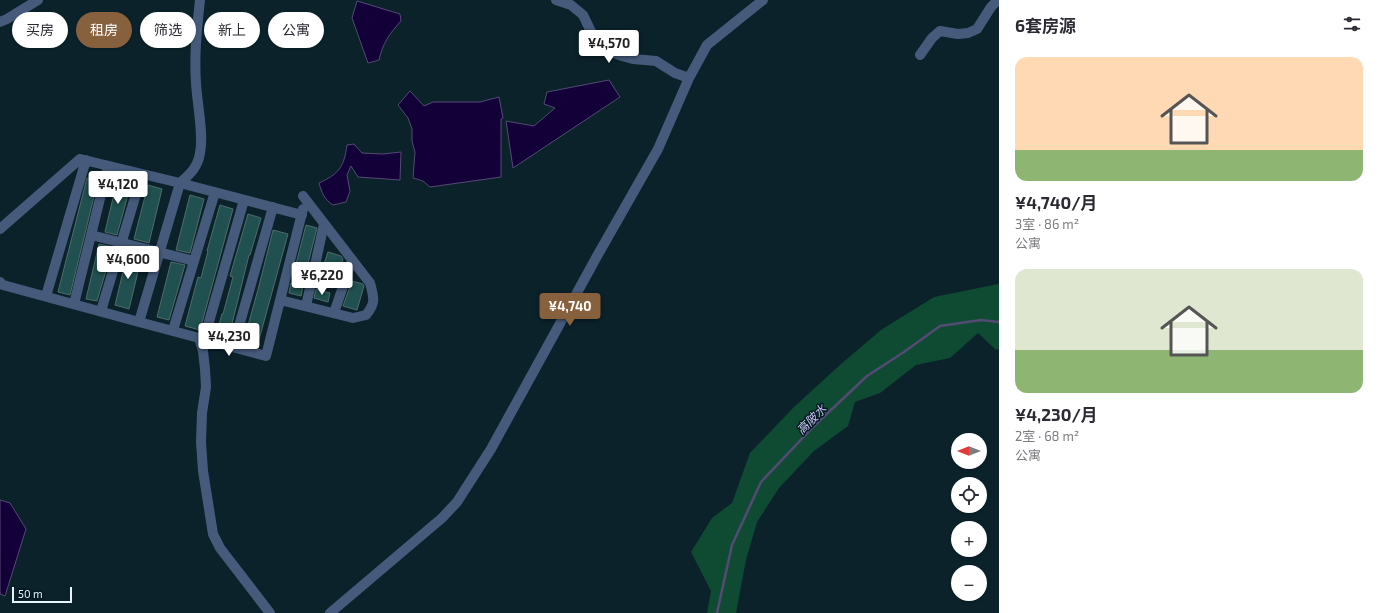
<!DOCTYPE html>
<html lang="zh">
<meta charset="utf-8">
<style>
body{margin:0;font-family:"Exo 2","Noto Sans SC",sans-serif;background:#f7f7f7;color:#2b2b33;height:100vh;display:flex;flex-direction:column;font-size:15px;white-space:nowrap}
*{box-sizing:border-box;margin:0}
p{font-size:13px;color:#7c7c81}
.icon{flex:none;width:22px;height:22px;fill:none;stroke:currentColor;stroke-width:2;stroke-linecap:round;stroke-linejoin:round}
.map{position:relative;flex:1;overflow:hidden}
.side{display:flex;flex-direction:column;background:#fff;width:380px}
.side>*{flex:none}
.guide{position:absolute;left:12px;top:12px;width:380px;height:36px;display:flex;gap:8px}
.needle{width:26px;rotate:270deg}
.tools{position:absolute;left:951px;top:433px;display:grid;gap:8px}
.tools a{display:grid;place-items:center;width:36px;height:36px;border-radius:50%;background:#fff;box-shadow:0 1px 3px #0004;font-size:20px}
.scale{position:absolute;left:12px;bottom:10px;width:60px;box-sizing:border-box;padding-left:4px;border:2px solid #e8f6fc;border-top:0;font-size:11px;line-height:14px;white-space:nowrap;color:#e8f6fc;-webkit-text-stroke:3px #031821;paint-order:stroke}
.price{position:absolute;translate:-50% -34px;padding:0 9px;border-radius:4px;background:#fff;color:#222;font-size:13px;line-height:26px;filter:drop-shadow(0 1px 2px #0008)}
.price::after{content:'';position:absolute;left:50%;top:24px;width:12px;height:9px;margin-left:-6px;background:inherit;clip-path:polygon(0 0,100% 0,50% 100%)}
.price.on{background:#87603d;color:#fff}
ul{padding:0;list-style:none}
li{display:grid;align-content:center;gap:8px;height:212px;padding:0 16px}
li span{display:grid;place-items:center;height:124px;border-radius:12px;color:#555}
li>.icon{margin-inline-start:auto}
span .icon{width:72px;height:72px;fill:#fffc;stroke-width:1}
li b{font-size:17px}
h2{display:flex;justify-content:space-between;align-items:center;height:48px;padding:0 16px;font-size:17px}
.tag{padding:0 14px;border-radius:18px;background:#fff;box-shadow:0 1px 3px #0004;font-size:14px;line-height:36px}
.tag.on{background:#87603d;color:#fff}
main{display:flex;flex:1;min-height:0}
.map>svg:first-child{display:block}
.green{fill:#0e4b32}
.water{fill:#140039;stroke:#544a74}
.lines{fill:none;stroke-linecap:round;stroke-linejoin:round}
.stream{stroke:#544a74;stroke-width:2.5}
.building{fill:#20504f;stroke:#506c6b}
.minor{stroke:#465b7b;stroke-width:10}
.labels{text-anchor:middle;dominant-baseline:central;stroke-width:3;stroke-linejoin:round;paint-order:stroke}
.water-label{font-size:12px;font-style:italic;fill:#cbc6f4;stroke:#031821}
</style>
<main>
<div class="map">
<svg width="999" height="613" viewBox="0 0 999 613">
<rect width="100%" height="100%" fill="#0b222b"/>
<path class="green" d="M998,284L999,285V349L996,350L978,333L950,358L916,365L880,393L855,402L848,426L814,451L779,488L757,522L746,560L736,613H707L711,591L691,552L712,518L732,503L750,453L794,407L841,364L881,330L934,297Z"/>
<path class="water" d="M357,1L400,14L401,21C389,34 383,43 379,60L368,63L352,18Z
M609,80L620,97L513,168L506,121L534,126L555,108L544,104L547,92Z
M410,91L424,106L433,102H480L499,97L503,118L501,119V177L430,187L423,181L413,178L415,152L412,141V129L408,118L398,105Z
M354,144L362,153L383,154L401,152L400,180L358,177L351,166L347,175L350,191L346,202L333,205C324,199 322,193 319,183C339,174 344,167 347,145Z
M0,500L10,503L26,529L5,596L0,594Z"/>
<g class="lines">
<path class="stream" d="M717,613L732,545L761,482L814,426L867,376L904,352L940,326L981,320L999,322"/>
</g>
<path class="building" d="M118,177L132,180L117,235L105,232Z
M87,178L98,180L70,295L58,292Z
M148,185L162,189L149,243L134,239Z
M190,195L204,199L190,253L176,250Z
M220,205L233,209L200,330L185,326L198,277L201,278L208,251H207Z
M248,214L261,218L250,255H249L229,336L217,332L222,314H223L233,277L230,276Z
M306,225L317,228L305,275L294,272Z
M273,230L288,234L257,347L243,343L259,286Z
M99,244L113,247L97,301L86,299Z
M128,251L142,255L129,309L115,305Z
M328,252L341,256L343,259L341,266H339L333,283L319,279Z
M171,262L185,265L169,320L157,317Z
M352,281L363,284L364,286L357,310L343,306Z
M291,283L303,286L301,296L289,293Z
M316,289L330,293L328,302L314,298Z"/>
<g class="lines">
<path class="minor" d="M200,0C197,27 194,55 196,83C197,103 204,135 200,153C198,167 190,174 180,183L139,322L199,338L203,351L205,369L206,387L202,413L201,442L203,471L213,534L220,548L270,613
M556,0L571,5L583,15L596,42L600,47L622,56L633,59L656,61L675,73L689,78
M0,22L7,19L38,0
M920,55L932,38L940,31L958,34L968,33L977,29L991,7L998,0
M0,229L80,159L180,183L302,215
M91,235L194,261
M0,282L3,285L139,322
M46,296L86,160
M280,300L353,318L366,315C376,303 374,298 370,283L303,196
M74,304L108,166
M306,306L324,224
M101,311L142,174
M334,313L352,260
M173,330L215,192
M199,338L266,356L303,209
M204,339L244,200
M233,347L273,207
M330,613L442,518L457,502L491,449L596,258L658,149L689,78L707,45L763,0"/>
</g>
<g class="labels">
<g class="water-label">
<text transform="translate(811 419) rotate(-45)">高陂水</text>
</g>
</g>
</svg>
<div class="tools">
<a><svg class="needle" viewBox="-14 -14 28 28"><path d="M0-13l5 13h-10z" fill="#e53935"/><path d="M0 13l5-13h-10z" fill="#7c7c81"/></svg></a>
<a><svg class="icon" aria-label="locate" viewBox="0 0 24 24"><circle cx="12" cy="12" r="6"/><path d="M12 2v4M12 18v4M2 12h4M18 12h4"/></svg></a>
<a>+</a>
<a>−</a>
</div>
<div class="scale">50 m</div>
<b class="price" style="left:609px;top:64px">¥4,570</b>
<b class="price" style="left:118px;top:205px">¥4,120</b>
<b class="price" style="left:128px;top:280px">¥4,600</b>
<b class="price" style="left:322px;top:296px">¥6,220</b>
<b class="price on" style="left:570px;top:327px">¥4,740</b>
<b class="price" style="left:229px;top:357px">¥4,230</b>
<div class="guide">
<a class="tag">买房</a>
<a class="tag on">租房</a>
<a class="tag">筛选</a>
<a class="tag">新上</a>
<a class="tag">公寓</a>
</div>
</div>
<section class="side">
<h2>6套房源<svg class="icon" aria-label="filters" viewBox="0 0 24 24"><path d="M4 7h16M4 17h16"/><circle cx="9" cy="7" r="2"/><circle cx="15" cy="17" r="2"/></svg></h2>
<ul>
<li><span style="background:linear-gradient(#ffd9b3 75%,#8fb573 0)"><svg class="icon" aria-label="home" viewBox="0 0 24 24"><path d="M3 11l9-7 9 7M6 9v11h12V9"/></svg></span><div><b>¥4,740/月</b><p>3室 · 86 m²</p><p>公寓</p></div></li>
<li><span style="background:linear-gradient(#dfe7d0 65%,#8fb573 0)"><svg class="icon" aria-label="home" viewBox="0 0 24 24"><path d="M3 11l9-7 9 7M6 9v11h12V9"/></svg></span><div><b>¥4,230/月</b><p>2室 · 68 m²</p><p>公寓</p></div></li>
</ul>
</section>
</main>
